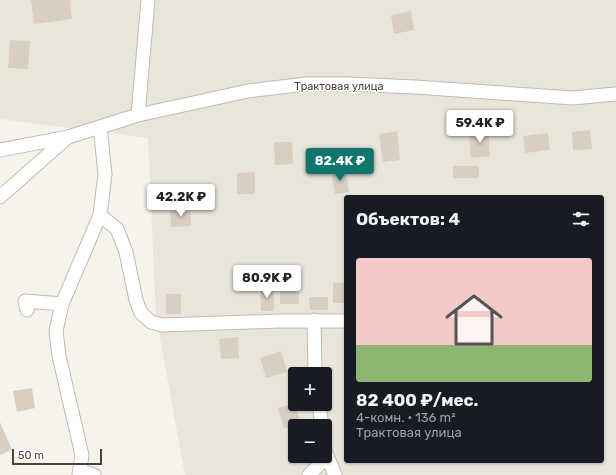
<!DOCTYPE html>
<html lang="ru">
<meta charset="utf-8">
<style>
body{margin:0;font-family:Rubik,sans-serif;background:#20242c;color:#f1f3f6;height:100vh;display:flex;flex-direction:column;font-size:15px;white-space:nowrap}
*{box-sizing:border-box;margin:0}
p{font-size:13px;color:#9ea1a6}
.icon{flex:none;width:22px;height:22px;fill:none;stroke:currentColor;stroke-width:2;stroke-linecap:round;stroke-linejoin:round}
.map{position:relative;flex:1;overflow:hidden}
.drawer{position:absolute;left:344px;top:195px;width:260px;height:268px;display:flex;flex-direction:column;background:#171b24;border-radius:4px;box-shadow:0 1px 3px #0004}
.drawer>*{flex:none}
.tools{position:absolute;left:288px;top:367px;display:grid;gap:8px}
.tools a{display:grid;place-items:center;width:44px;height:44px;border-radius:4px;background:#171b24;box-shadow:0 1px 3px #0004;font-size:20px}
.scale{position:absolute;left:12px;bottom:10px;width:90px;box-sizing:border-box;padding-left:4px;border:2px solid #4b4439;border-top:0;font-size:11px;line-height:14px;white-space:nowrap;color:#4b4439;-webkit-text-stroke:3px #fff;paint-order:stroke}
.price{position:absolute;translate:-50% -34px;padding:0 9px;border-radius:4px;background:#fff;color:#222;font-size:13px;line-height:26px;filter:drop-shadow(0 1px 2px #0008)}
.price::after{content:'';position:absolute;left:50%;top:24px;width:12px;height:9px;margin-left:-6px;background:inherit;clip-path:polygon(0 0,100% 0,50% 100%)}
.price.active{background:#0f766e;color:#fff}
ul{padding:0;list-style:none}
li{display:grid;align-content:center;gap:8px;height:212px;padding:0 12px}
li span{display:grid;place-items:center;height:124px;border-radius:4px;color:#555}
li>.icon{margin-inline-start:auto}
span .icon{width:72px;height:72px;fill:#fffc;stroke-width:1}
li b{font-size:17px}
h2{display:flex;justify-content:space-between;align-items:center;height:48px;padding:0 12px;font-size:17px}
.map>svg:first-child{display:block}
.residential{fill:#eae5da;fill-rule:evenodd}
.building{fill:#d8cfc1}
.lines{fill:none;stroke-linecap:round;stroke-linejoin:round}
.minor-casing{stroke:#c2bbae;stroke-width:15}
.minor{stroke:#fff;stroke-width:13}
.labels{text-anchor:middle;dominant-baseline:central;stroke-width:3;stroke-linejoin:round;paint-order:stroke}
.street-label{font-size:11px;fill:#4b4439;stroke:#fff}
</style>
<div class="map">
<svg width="616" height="475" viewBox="0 0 616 475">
<rect width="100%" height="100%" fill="#f6f3ec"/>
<path class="residential" d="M0,0H616V475H185L156,316L148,138L0,119ZM346,197H602V461H346ZM295,374H325V404H295ZM295,426H325V456H295Z"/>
<path class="building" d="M31,0H70L72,19L34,24Z
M411,11L414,30L394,34L391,15Z
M10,40L30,41L28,69L8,68Z
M590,130L592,149L573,150L572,132Z
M397,131L400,160L383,162L379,134Z
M488,131L490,156L471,158L469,133Z
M548,133L550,150L525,153L523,136Z
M274,142H292L293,164L275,165Z
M453,166H479V178H453Z
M346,170L349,192L335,194L331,172Z
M255,172V194H237V173Z
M191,210V226L171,227L170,211Z
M346,282V303H333V283Z
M280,284H298L299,304H280Z
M260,288H274V311H261Z
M166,294H181V314H166Z
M309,297H328V310H310Z
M238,337L239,358L221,359L219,339Z
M281,351L287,372L266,378L260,358Z
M32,388L35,408L17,412L13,391Z
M295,403L301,424L284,429L278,408Z
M0,422L12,450L0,455Z"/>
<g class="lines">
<g class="minor-casing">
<path id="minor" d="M138,115L148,0
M0,150L68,137L138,115L248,91L306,84H348L415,87L573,98L616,94
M0,197L68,137
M100,215L117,229L126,252L136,300L141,313L151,322L162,325L280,321H346
M27,310L25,301L62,304
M314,320L315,374
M319,404L322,426
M325,451L335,475
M81,471L94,475
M79,475L82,455L59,356L56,331L62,304L100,215L105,174L100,127
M309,475L320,464L325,456"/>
</g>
<use href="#minor" class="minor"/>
</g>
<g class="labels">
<g class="street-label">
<text x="339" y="86">Трактовая улица</text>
</g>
</g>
</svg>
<div class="tools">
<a>+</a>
<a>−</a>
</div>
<div class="scale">50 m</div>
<b class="price" style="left:480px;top:144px">59.4K ₽</b>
<b class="price active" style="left:340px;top:182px">82.4K ₽</b>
<b class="price" style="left:181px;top:218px">42.2K ₽</b>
<b class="price" style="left:267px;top:299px">80.9K ₽</b>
<section class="drawer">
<h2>Объектов: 4<svg class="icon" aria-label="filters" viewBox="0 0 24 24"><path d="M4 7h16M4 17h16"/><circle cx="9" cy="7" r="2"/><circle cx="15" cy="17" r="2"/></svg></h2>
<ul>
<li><span style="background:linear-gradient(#f6c9c9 70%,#8fb573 0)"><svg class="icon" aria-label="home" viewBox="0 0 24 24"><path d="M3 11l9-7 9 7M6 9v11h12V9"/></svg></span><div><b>82 400 ₽/мес.</b><p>4-комн. · 136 m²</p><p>Трактовая улица</p></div></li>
</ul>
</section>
</div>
